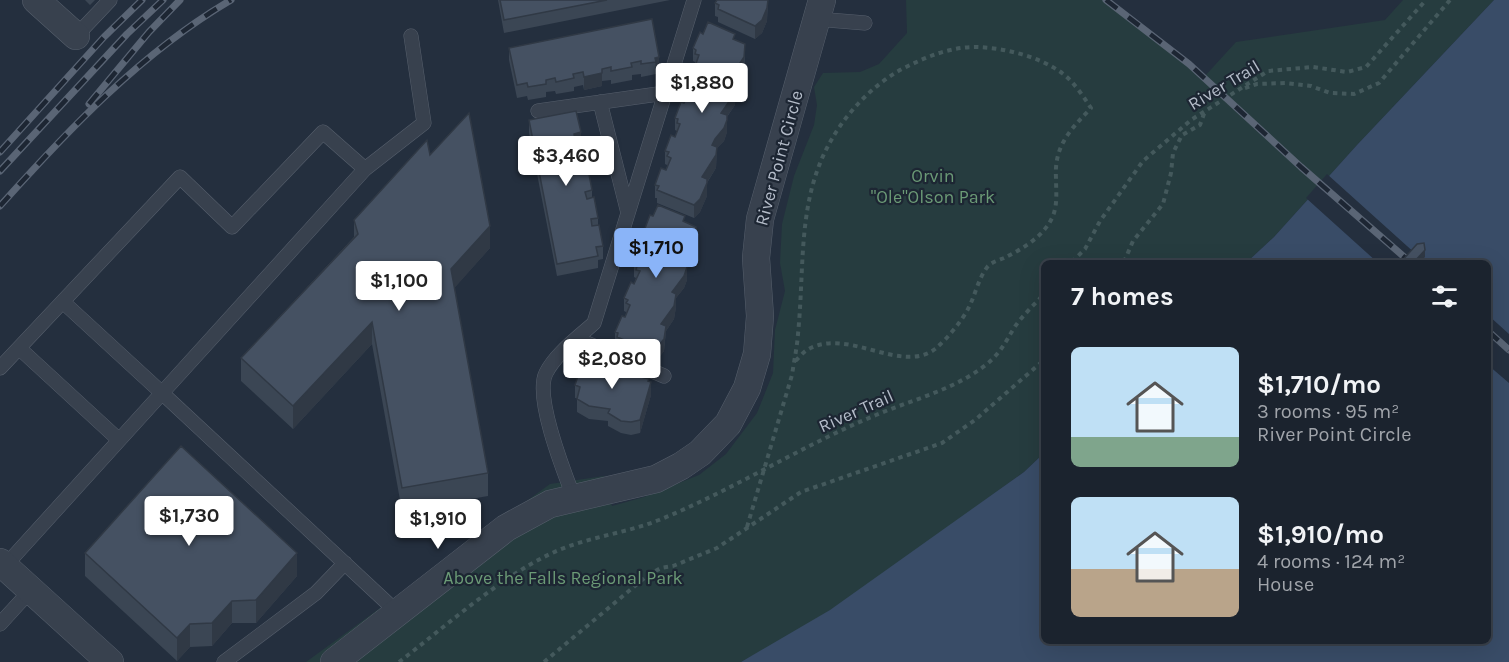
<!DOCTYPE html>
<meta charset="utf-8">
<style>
body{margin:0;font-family:Karla,sans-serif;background:#282f3a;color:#f1f3f6;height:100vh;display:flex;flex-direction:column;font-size:22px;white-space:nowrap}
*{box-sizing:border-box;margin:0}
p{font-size:20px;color:#a0a4aa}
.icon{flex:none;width:33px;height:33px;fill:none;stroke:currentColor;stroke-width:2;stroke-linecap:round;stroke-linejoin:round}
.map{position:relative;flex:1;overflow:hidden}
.drawer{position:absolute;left:1041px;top:260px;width:450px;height:384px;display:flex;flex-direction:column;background:#1b232e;border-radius:9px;box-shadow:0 6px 24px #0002,0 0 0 2px #39404a}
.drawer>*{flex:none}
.price{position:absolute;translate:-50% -51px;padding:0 14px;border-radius:6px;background:#fff;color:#222;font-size:20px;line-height:39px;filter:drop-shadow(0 2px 3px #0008)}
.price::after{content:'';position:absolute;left:50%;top:36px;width:18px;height:14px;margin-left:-9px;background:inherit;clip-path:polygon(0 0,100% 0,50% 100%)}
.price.selected{background:#8ab4f8;color:#111}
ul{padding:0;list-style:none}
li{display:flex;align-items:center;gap:18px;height:150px;padding:0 30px}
li span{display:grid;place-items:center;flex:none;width:168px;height:120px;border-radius:9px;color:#555}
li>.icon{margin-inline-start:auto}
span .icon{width:72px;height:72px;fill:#fffc;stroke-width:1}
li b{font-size:26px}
h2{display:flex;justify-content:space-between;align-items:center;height:72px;padding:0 30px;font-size:26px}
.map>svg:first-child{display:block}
.green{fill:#263c3f}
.water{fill:#394c67}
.pier{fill:#242f3e}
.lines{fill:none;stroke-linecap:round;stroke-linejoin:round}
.lane-casing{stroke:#565f6c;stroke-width:15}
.street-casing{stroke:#565f6c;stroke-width:28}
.path{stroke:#44595c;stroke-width:4;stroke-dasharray:4.5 4.5;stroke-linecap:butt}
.lane{stroke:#38414e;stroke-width:14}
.street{stroke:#38414e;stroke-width:27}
.rail-casing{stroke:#5a6575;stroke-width:7}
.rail{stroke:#1d2633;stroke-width:4.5;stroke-dasharray:14;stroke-linecap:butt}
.wall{fill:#3b4654}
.shaded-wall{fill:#303945}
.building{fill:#455162;stroke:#303945;stroke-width:1.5}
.labels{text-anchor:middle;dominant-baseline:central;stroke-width:4.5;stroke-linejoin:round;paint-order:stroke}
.street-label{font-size:18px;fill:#b4bcc9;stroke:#1d2633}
.park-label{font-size:18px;fill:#6b9a76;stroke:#1d2633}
</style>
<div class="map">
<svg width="1509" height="662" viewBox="0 0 1509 662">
<rect width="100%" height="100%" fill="#242f3e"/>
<path class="green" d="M906,0H1105L1204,77L1236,42L1385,20L1403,0H1494L1357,145L1274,237L1247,262H1044V453L1024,472C959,518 896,569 829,611C800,630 771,646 741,662H306L550,484L604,476L612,506L644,497L699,475L726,454L757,413L773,373L775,330L785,291L780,263L782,224L794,176L814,125L817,105L814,87L823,73L860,72L879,64L907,33Z"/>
<path class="water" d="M1494,0H1509V662H741L830,610L1024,472L1044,453V640H1488V262H1247L1274,237L1357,145Z"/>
<path class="pier" d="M1327,174L1417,255L1410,262H1377L1306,198Z
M1488,315L1509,334V383L1488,365Z"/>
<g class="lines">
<g class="lane-casing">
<path id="lane" d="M816,19L865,23
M76,36L110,0
M600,102L628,213
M538,111L665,93
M577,339L664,376
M19,348L119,440
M0,368L180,177L232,227L323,132L365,169
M574,498C564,472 534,397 546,373C556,353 579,337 594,323L694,0
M5,566L162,393L63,302
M397,612L162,393L365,169L424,123L411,36
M0,624L31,590
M224,662L316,593L345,563"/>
</g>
<g class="street-casing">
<path id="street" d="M36,0L76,36
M0,562L110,662
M334,662L506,528L550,504L656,479L681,466L700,453L728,424L747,388L757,354L760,316L756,258L760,219L822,0"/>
</g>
<path class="path" d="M1245,88L1257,84L1286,83L1311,86L1330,93L1354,94L1379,83L1450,0
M1072,262L1085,249L1100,221L1143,161L1191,120L1268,71L1313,67L1347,72L1366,67L1426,0
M1124,262L1133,241L1163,204L1171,173L1173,153L1182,135L1200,125L1205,111
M747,527L792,375C794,361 797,348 798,334C806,253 794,181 850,113C865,95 882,80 902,69C926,57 949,47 976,47C1005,48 1038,56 1062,73C1074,82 1083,96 1091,108C1070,130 1054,146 1056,178C1056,192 1058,205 1052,218C1043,237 1022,249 1004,258C999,260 992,262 988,266C978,279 976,293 969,307C962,321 947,339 935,349C900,375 847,326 807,350C802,353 798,359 794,362
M399,662C446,626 498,579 550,554C585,537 624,534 659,520C733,490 801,446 876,415C914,399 954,390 987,364C1001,352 1005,343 1014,328C1022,316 1034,305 1044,294
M544,662L648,575L661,568L673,566L717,548L801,492L942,443L975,420L1044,360"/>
<use href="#lane" class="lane"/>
<use href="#street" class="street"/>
<g class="rail-casing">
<path id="rail" d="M1106,0L1189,64L1301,167L1410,262
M89,104L149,32L180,0
M0,152L104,37L142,0
M0,171L127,34L163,0
M0,206C68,130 142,52 231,0
M1488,331L1509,350"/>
</g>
<use href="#rail" class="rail"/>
</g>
<path class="wall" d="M85,0H95L90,5Z
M498,0H670L504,33Z
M717,0H768V1L767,21L762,33L755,39L718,22V17L715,16V3Z
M652,19L659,70L656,71V74L641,77V74L632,75V80L611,84V80L602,81V86L584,90L583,85L574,87V91L556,94L555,91L546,92V97L528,100L527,96L517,98L509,60V48Z
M703,34L735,40L745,57L744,70L736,82L735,105L727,117V132L724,141L717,148L716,168L707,183V196L700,212L694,218L657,203V198H655V185L667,167V165L665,164V151L675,137L677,133V131L675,130V118L686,99V98L684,97V84L695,66V62L693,61V48Z
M529,120L581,140L587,169L592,190V198L598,218V225L603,246V259L598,260V268L557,276L529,133Z
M430,155L490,248L454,288L488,473V496L402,511L372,344L293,429L241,381V358L354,237V220Z
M653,216L685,222L696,248L693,257L687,263V280L684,288L676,298V307L674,319L666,331L664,351L653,365L617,349V345L615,344V332L626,314V312L624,311V298L634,284L636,278L634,277V264L646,246V245L644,244V231Z
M615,367L617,371L649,382L651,395L640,433L631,435L621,433L608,426V421L589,419L577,412V398H575V385Z
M85,553L297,576L256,623H232L212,646L190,647L177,661L85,576Z"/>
<path class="shaded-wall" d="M767,8V21L762,33L755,39V26Z
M745,44L744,70L736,82L735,105L721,125V113L731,77Z
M659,57V70L656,71L655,58Z
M602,73V86L584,90V77Z
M727,120V132L724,141L717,148L716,168L702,190V177L712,145L715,139Z
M581,132V145L574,147V134Z
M587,161V174L579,176V163Z
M707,183V196L700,212L694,218V205Z
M490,226V248L451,292V269Z
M696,227V248L693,257L687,263V280L684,288L676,298V307L674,319L666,331L664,351L653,365V352L681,260Z
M1425,250V257L1420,262H1414Z
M372,322V344L293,429V406Z
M649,379V388L651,382V395L640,433V420Z
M297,553V576L256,623V600Z
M232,601V623L212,646V623Z
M190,624V647L177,661V638Z"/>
<path class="building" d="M500,0H607L504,20Z
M717,0H768L767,8L762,20L755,26L718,9L719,5L715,3Z
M652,19L659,57L655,58L656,62L641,64V61L631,63L632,67L611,71V67L602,69V73L584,77L583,72L573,74L574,78L556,82L555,78L546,80V84L528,87L527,83L517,85L509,48Z
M708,22L735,34L733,39L745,44L744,57L731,77L736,79L735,93L721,113L727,115V120L724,128L715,139L712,145L717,147L716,155L702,177L707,179V183L700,199L694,205L657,190L659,186L655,185L661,168L666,170L671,158L667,156L669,152L665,151L671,135L675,137L680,124L677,123L678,119L675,118L681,102L684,103L689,91L686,89L687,86L684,84L690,68L694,69L699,55L695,54L696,50L693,48L700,32L703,34Z
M576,111L581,132L574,134L575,141L582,139L587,161L579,163L581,170L588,169L592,190L585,192L587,199L594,197L598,218L591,219L592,226L599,225L603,246L596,247L598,256L557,264L529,120Z
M469,113L490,226L451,269L488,473L402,488L372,322L293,406L241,358L358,234L354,220L427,140L430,155Z
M658,205L685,216L683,221L696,227V236L693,244L684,254L681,260L687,262V267L684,276L672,292L676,294L674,306L661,324L666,326L664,339L653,352L617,337L618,333L615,332L622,316L625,317L630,305L626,303L628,300L624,298L631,282L634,284L640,271L636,270L637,266L634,264L641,249L644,250L649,238L646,236L647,232L644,231L650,215L653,216Z
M1424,243L1425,250L1414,262H1401L1417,244Z
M584,358L598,362L599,359L615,363L614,367L617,368L616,371L649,379L648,381L651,382L640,420L631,422L621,421L608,413L610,409L589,406L577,399L580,387L575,385Z
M181,446L297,553L256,600L232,601L212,623L190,624L177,638L85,553Z"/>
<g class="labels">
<g class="street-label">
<text transform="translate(1224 85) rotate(-31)">River Trail</text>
<text transform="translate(779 158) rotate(-75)">River Point Circle</text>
<text transform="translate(856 411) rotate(-24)">River Trail</text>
</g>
<g class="park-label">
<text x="933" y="176">Orvin<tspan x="933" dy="21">"Ole"Olson Park</tspan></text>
<text x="563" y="578">Above the Falls Regional Park</text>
</g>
</g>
</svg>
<b class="price" style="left:702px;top:114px">$1,880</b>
<b class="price" style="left:566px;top:187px">$3,460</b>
<b class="price selected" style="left:656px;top:279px">$1,710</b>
<b class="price" style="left:399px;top:312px">$1,100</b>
<b class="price" style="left:612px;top:390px">$2,080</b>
<b class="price" style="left:189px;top:547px">$1,730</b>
<b class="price" style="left:438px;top:550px">$1,910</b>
<section class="drawer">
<h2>7 homes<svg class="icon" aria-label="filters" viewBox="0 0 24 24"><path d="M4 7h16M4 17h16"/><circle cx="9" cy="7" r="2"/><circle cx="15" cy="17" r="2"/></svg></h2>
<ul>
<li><span style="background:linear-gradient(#bfe0f5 75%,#7fa58c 0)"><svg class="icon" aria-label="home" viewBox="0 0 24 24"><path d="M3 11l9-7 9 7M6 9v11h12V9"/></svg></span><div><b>$1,710/mo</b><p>3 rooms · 95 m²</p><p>River Point Circle</p></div></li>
<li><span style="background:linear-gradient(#bfe0f5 60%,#b9a48a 0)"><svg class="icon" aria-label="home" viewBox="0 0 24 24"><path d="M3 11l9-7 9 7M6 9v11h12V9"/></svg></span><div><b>$1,910/mo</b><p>4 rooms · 124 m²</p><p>House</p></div></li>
</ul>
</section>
</div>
